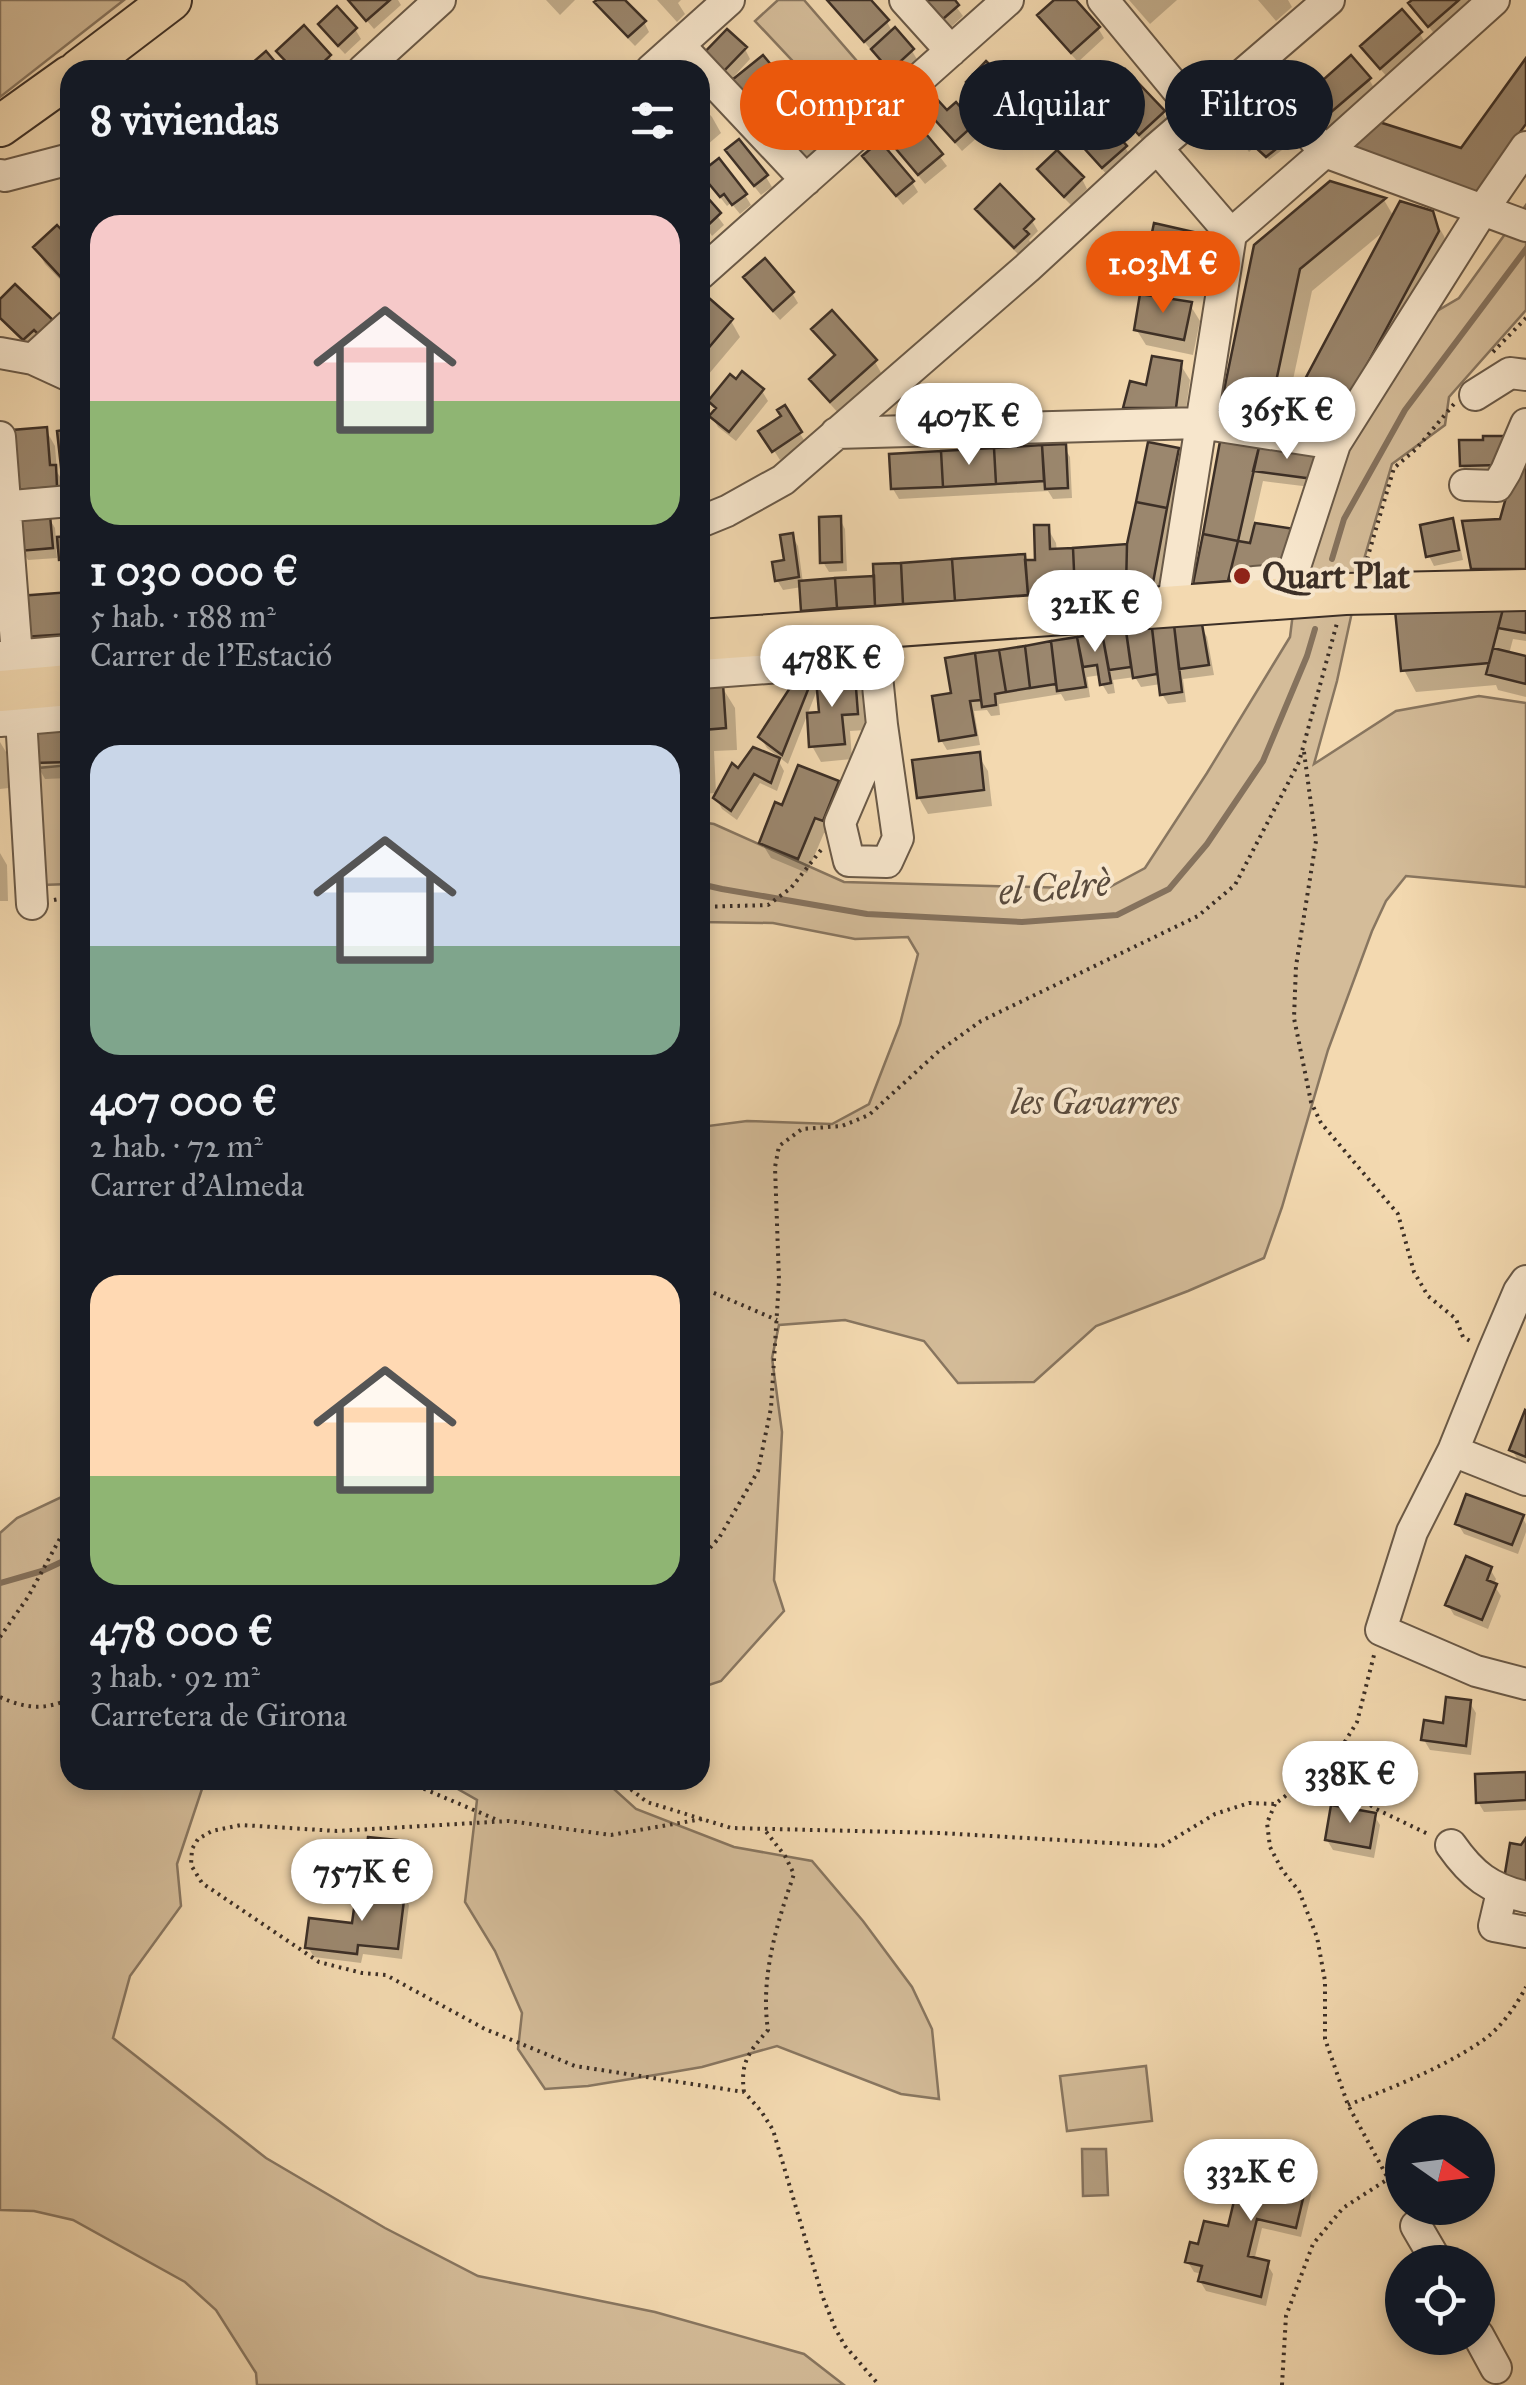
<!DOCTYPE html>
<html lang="es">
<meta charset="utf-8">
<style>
body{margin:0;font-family:"IM FELL Great Primer",serif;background:#20242c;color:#f1f3f6;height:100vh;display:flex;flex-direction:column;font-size:38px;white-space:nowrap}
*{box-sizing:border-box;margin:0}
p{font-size:32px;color:#9ea1a6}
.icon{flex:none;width:55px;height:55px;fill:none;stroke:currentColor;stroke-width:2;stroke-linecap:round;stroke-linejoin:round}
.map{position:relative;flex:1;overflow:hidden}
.sheet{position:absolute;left:60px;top:60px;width:650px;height:1730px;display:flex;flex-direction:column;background:#171b24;border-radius:30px;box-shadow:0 5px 15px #0003}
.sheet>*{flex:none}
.guide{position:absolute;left:740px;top:60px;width:635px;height:90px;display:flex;gap:20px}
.needle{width:65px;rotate:104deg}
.controls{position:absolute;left:1385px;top:2115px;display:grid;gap:20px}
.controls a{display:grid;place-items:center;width:110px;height:110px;border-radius:50%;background:#171b24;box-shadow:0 5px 15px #0003;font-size:50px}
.price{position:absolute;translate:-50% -85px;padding:0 22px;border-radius:35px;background:#fff;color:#222;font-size:32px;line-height:65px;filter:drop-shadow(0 2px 5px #0008)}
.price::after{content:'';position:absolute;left:50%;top:60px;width:30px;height:22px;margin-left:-15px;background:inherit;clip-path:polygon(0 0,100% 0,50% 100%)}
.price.current{background:#ea580c;color:#fff}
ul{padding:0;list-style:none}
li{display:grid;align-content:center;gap:20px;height:530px;padding:0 30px}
li span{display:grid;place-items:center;height:310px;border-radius:30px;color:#555}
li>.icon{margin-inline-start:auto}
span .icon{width:180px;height:180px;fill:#fffc;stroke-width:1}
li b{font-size:42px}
h2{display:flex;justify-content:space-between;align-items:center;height:120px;padding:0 30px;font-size:42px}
.chip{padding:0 35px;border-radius:45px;background:#171b24;box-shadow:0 5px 15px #0003;font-size:35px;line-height:90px}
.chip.current{background:#ea580c;color:#fff}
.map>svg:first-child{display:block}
.green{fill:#d4bc99;stroke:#887660;stroke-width:2.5}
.water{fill:#b59f81;stroke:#85725d;stroke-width:2.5}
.shadow{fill:#0003}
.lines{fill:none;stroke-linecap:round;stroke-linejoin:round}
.stream{stroke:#85725d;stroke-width:6}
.building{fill:#9b876e;stroke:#3c2f26;stroke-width:2.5}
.minor-casing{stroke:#6a5a48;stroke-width:34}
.major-casing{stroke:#3c2f26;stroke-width:44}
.path{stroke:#3c2f26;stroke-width:4;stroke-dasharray:2.5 5;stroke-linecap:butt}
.minor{stroke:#f7e6cc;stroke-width:30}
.major{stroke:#f3d9b0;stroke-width:40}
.poi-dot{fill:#8f2418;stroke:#f7e6cc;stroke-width:4}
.labels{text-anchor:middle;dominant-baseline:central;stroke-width:8;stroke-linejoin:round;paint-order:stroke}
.poi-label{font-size:35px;font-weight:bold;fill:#3c2f26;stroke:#f7e6cc;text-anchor:start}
.park-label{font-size:35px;font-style:italic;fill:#5a4b3d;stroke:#f7e6cc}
.water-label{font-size:38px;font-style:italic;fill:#5a4b3d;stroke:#f7e6cc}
</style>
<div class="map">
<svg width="1526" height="2385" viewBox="0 0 1526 2385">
<rect width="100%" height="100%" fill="#f3d9b0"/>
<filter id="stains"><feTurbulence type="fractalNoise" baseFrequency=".002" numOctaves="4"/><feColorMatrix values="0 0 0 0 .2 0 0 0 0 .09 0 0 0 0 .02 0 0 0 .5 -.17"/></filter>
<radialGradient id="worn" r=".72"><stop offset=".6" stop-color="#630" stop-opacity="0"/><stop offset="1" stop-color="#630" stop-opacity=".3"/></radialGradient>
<path class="green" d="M0,0H124L0,97Z
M778,0H804L869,75L835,106L755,21Z
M1526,205V310L1449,397L1445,425L1392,464L1362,566L1337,681L1314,764L1396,711L1479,696L1526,703V887L1406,876L1386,901L1372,931L1328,1050L1282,1207L1264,1258L1188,1291L1096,1326L1034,1382L958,1383L924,1341L845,1320L779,1325L772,1358L782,1432L774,1580L784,1611L721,1681L700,1688V1127L747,1121L832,1124L869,1104L900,1024L918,954L908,937L855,939L773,923L700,922V822L714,824L844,882L1106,889L1145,868L1207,773L1290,637L1298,572L1339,457L1415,324L1459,298Z
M70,765V884L41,885L38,768Z
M70,1493V1780H205L177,1864L181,1906L130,1976L113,2038L266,2158L385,2228L478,2276L655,2312L804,2354L844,2385H257L256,2373L216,2310L185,2282L73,2220L34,2211L0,2210V1533L17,1518Z
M442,1780H604L636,1809L734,1847L812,1861L863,1921L912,1987L932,2029L939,2099L901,2094L777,2046L702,2067L667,2073L588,2086L545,2089L518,2049L522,2013L495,1951L465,1902L477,1800Z
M1146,2066L1152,2121L1067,2131L1060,2076Z"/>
<path class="water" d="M1082,2149H1106L1108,2195L1083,2196Z"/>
<path class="shadow" d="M349,0H398L401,5L374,29Z
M546,0H575L560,15Z
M600,0H622L644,22L649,32L635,46L603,13L597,3Z
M657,0H681L678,3L685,14L677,22Z
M829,0H867L887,22L893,33L895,31L912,51L918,61L897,79L874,49L872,51Z
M926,0H951L963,16L950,28Z
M1058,0H1073L1098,28L1104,38L1078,62L1046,26L1040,16Z
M1129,0H1177L1150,24Z
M1258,0H1288L1292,7L1276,21Z
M1416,0H1473L1436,36L1411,4Z
M321,25L355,29L361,39L345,54L327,35Z
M1420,34L1426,44L1388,78L1369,56Z
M745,49L750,59L728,83L710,66Z
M279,51L329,56L335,66L331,70H293Z
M762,58L826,138L800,164L745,97Z
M986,65L1007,86L1013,96L997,113L975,92L969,82Z
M1369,79L1378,95L1327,139L1300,103Z
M1103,94L1163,113L1169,123L1146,144L1109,104Z
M700,104L712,117L721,133L700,151Z
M928,109L947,114L973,125L979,136L962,151L934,119Z
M1272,117L1278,127L1269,135L1282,150L1269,160L1257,145L1249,152L1230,126Z
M910,118L947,166L925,184L894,146Z
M1077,137L1125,147L1131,157L1109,177L1082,147Z
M865,157L912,182L918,192L903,205Z
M734,161L766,177L772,187L761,195Z
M1040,170L1082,179L1087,189L1071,205L1046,180Z
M709,183L745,195L751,205L740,214L731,203L727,206Z
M1330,184L1384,200L1394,217L1431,214L1444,236L1450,255L1348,444L1303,434L1290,413L1389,227L1312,291L1282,431L1238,421L1225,399Z
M700,193L724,225L712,236L700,218Z
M978,210L1032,221L1038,231L1029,240L1032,246L1021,257L984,220Z
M1209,238L1215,248L1208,276L1156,266L1150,256Z
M70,243V290L45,264L36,248Z
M746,278L792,293L798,303L780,320L752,288Z
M0,303L53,324L30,349L6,325L0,315Z
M1190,305L1200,321L1193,355L1146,345L1136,329Z
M700,308L731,321L740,337L708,375L700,368Z
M814,329L875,362L884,378L841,416L822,395L812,379L836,358L824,345Z
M1180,364L1190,380L1184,424L1134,423L1125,407Z
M742,375L762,391L768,401L736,441L718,427L712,417L717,411L711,401L736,382Z
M784,409L806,443L780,460L762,432L784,417Z
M46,430L55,446L57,472L64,483L65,502L28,505L19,489Z
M1462,443L1512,468L1468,476L1462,465Z
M1064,447L1070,457L1072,498L1053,499L1048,491L899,499L893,489L891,456Z
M1262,449L1321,456L1319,488L1263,481L1253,525L1299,532L1294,592L1202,594L1196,584L1205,537Z
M1177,450L1186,466L1160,603L809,620L803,610L802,587L783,590L777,580L787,562L792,536L798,546L803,583L1038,562L1047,527L1056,543L1057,552L1130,547Z
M1526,463V590L1487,591L1474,569L1501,522Z
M49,518L55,528L56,540L70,539V569H68L56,548L57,558L28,560L22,550Z
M840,519L845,529L847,571L829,572L823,562Z
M1452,520L1457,531L1463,560L1434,566L1429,556Z
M700,590L703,595L705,630L700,631Z
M70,595V650L34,653L25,637Z
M1526,608V641L1513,639L1509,654L1526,659V697L1498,690L1496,685L1416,692L1404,670Z
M1201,626L1207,637L1214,675L1183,679L1186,702L1168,704L1162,694L1161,684L1141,687L1135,677L1113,680L1115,693L1108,694L1102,684L1101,675L1087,677L1090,697L1065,701L1061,694L999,704L1000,715L991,716L987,710L974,711L980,745L947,750L941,740L954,695L948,660L1102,636Z
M854,678L863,694L866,730L850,731L852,759L821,762L812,746L822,715L819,685L788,764L767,748L761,738L798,679Z
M722,687L735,708L737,750L714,751L716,793L700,794V688Z
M70,726V778L45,779L36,763Z
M0,742L6,752L9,788L0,789Z
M978,755L988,771L992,806L928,814L919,798Z
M778,760L784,771L777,791L760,783L737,820L722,809L716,798L739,771Z
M837,783L846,799L832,836L824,833L807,873L771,858L761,842L783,808Z
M0,853L7,865L8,901H0Z
M1526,1416V1464L1518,1460L1512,1450Z
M1522,1517L1526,1524V1532L1518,1554L1464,1534L1458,1524Z
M1490,1569L1496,1579L1494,1585L1501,1596L1488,1629L1454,1615L1448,1605Z
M1470,1703L1476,1713L1471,1755L1430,1750L1424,1740L1445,1726Z
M1526,1774V1810L1484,1812L1478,1802Z
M1374,1815L1380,1825L1374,1858L1333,1850L1327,1840Z
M407,1844L413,1854L411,1868L375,1865L369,1854Z
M403,1895L409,1905L402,1959L363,1954L361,1963L314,1957L308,1947L354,1926Z
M1310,2164L1316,2174L1301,2237L1262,2228L1254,2261L1267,2264L1273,2274L1266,2306L1206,2291L1200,2281L1202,2274L1194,2272L1188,2262L1200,2247L1230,2229Z"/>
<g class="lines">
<path class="stream" d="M1332,559L1344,519L1405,410L1526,249
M700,884L722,889L867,914L1022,922L1117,915L1169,889L1207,844L1263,761L1307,656L1315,629
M0,1583L42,1571L70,1558"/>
</g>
<path class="building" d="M348,0H390L366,21Z
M597,0H625L646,21L628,37L594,2Z
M827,0H871L889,20L864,42Z
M926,0H955L959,5L943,19Z
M1054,0H1076L1100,27L1071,53L1037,15Z
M1412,0H1459L1428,27L1408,3Z
M337,6L357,28L338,46L318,24Z
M1402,9L1422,32L1380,69L1360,46Z
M304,25L331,55L315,70H294L276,51Z
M895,27L914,49L890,71L871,49Z
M727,29L747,47L721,74L701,56Z
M266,51L282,70H244Z
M763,55L796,95L766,121L732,80Z
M1351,55L1371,78L1316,125L1297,103Z
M1526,58V124L1475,194L1343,151L1379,122L1461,148Z
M986,61L1009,84L990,105L966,82Z
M1125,69L1165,111L1139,135L1100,93Z
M936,98L947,110L956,102L975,124L955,142L925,109Z
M1259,98L1274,116L1242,143L1227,125Z
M803,104L822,126L793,156L771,132Z
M1098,113L1127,146L1102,168L1073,136Z
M910,115L943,154L918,175L885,136Z
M1270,132L1281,145L1266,157L1254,146Z
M739,139L768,175L754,186L725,150Z
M880,141L914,181L896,196L862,156Z
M1057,150L1084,177L1064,197L1037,169Z
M719,158L747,194L732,205L724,194L720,197L700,173Z
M1330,181L1386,198L1300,269L1270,410L1222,400L1254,245Z
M1000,184L1034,219L1024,229L1029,234L1014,248L975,209Z
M700,189L721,213L705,228L700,221Z
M1400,201L1433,211L1439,231L1335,424L1287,413Z
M1154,223L1211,236L1203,267L1147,256Z
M57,225L70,239V287L33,247Z
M765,258L794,292L773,311L743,277Z
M15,284L55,322L41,337L34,330L23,340L0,318V299Z
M1140,294L1192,302L1184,340L1134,330Z
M709,298L733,319L700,358V305L702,306Z
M832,310L877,360L830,402L809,379L835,355L811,329Z
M1152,356L1182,361L1176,408H1123L1130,381L1146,385Z
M742,371L764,389L729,432L709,416L716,408L708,401L730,374L736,379Z
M785,405L802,432L772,452L758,431L781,416L777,410Z
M47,427L50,465H56L57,487L16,490L12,430Z
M70,429V485H63L57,431Z
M1221,436L1260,443L1238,541L1203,534Z
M1483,436H1508L1499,465L1460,466L1459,440H1483Z
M1148,442L1179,448L1167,508L1136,502Z
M1260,443L1322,454L1314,479L1253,471Z
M1066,444L1068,488L1045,489L1042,445Z
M1042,445L1044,481L996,484L994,448Z
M994,448L996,484L943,487L941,451Z
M941,451L943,487L891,489L889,454Z
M1517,458L1526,460V569H1471L1462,521L1500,519Z
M1136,502L1167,508L1152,588L1126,589L1127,544Z
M50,515L53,548L19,551L17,518Z
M841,516L842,562L820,563L819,517Z
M1453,518L1459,550L1426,557L1420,525Z
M1255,523L1301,530L1286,577L1228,581L1238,541L1250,543Z
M1034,525H1049L1050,549L1073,548L1075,593L1028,595L1025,560H1035Z
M793,533L799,577L775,581L772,562L784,560L780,535Z
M1203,534L1238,541L1228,581L1193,584Z
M70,536V559L59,560L57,537Z
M1127,544L1126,589L1075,593L1073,548Z
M1025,554L1028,595L955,601L952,559Z
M952,559L955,601L903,604L901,563Z
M901,563L903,604L875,606L873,564Z
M874,576L875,606L837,608L835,578Z
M835,578L837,608L801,611L799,581Z
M70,592V634L22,637L19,596Z
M1504,605L1489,663L1401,671L1395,610Z
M1504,605L1526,606V633L1498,628Z
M1202,624L1209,665L1179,669L1174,625Z
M1174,625L1182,692L1160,695L1152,628Z
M1152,628L1157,674L1133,678L1126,631Z
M1126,631L1131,667L1109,670L1102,633Z
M1102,633L1111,683L1100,685L1097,665L1083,667L1077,637Z
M1077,637L1086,687L1057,691L1051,641Z
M1051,641L1056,684L1030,688L1025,646Z
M1025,646L1030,688L1006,692L999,650Z
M1493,648L1526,656V684L1486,674Z
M999,650L1006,692L995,694L996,705L982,707L975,653Z
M975,653L981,700L970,701L976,735L939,741L932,696L951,693L945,658Z
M815,672L782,755L758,737L797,677Z
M855,675L858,714L842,715L845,744L809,747L807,713L819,712L816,679Z
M723,684L726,728L703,730L705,772H700V685Z
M70,724V762L33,763L32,725Z
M753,747L780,758L771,783L754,774L731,811L713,798L732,763L738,768Z
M980,752L984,790L917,798L912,760Z
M798,765L839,781L823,821L815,818L798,859L759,843L775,802L782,805Z
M1525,1410L1526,1411V1457L1509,1450Z
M1466,1494L1524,1515L1512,1545L1455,1524Z
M1466,1556L1492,1567L1487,1580L1497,1584L1482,1620L1445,1605Z
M1446,1697L1471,1700L1466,1746L1421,1740L1424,1720L1443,1723Z
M1526,1772V1800L1476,1803L1475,1774Z
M1331,1805L1376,1813L1370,1848L1325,1840Z
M368,1837L408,1841L407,1859L366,1855Z
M1526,1838V1883L1504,1879L1510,1843L1521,1845Z
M357,1887L405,1892L398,1949L358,1945L357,1954L305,1948L309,1918L352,1923Z
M1263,2150L1312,2161L1296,2228L1257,2219L1248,2256L1269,2261L1261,2297L1198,2281L1202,2266L1185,2262L1190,2242L1198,2244L1204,2221L1228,2226L1240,2176L1256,2180Z"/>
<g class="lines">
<g class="minor-casing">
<path id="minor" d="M905,0L951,51
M1103,0L1198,115
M1494,0L1325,152L1526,226
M679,45L806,180
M363,70L440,0
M651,70L729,0
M1157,148L1231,234
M0,175L5,176L70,159
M1231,234L1325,152L1252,67
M700,274L1008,0
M0,353L33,359L70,376
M33,359L70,325
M1475,395L1510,373L1526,375
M836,433L1200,423L1335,444
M0,437L17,656
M1465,485L1497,486L1506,471L1526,424
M0,507L70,501
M700,522L727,511L783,480L1027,268L1157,148L1329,0
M1254,582L1291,579L1335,444L1482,211L1526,147
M1172,608L1231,234
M872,627L882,725L898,838L887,862L849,861L840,823L882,725
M0,657L70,651
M700,673L876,660
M21,718L32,904
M0,721L70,715
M1526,1281L1519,1291L1493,1352L1453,1451L1412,1532L1381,1630L1476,1671L1526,1684
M1453,1451L1526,1480
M1451,1845C1472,1875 1490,1889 1526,1897
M1502,1892L1494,1926L1526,1932
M1416,2226L1437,2262
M1478,2335L1496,2368"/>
</g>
<g class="major-casing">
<path id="major" d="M79,70L171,0
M0,126L70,76
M700,640L1345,594L1526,590
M0,691L70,685"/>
</g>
<path class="path" d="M1493,352L1526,318
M1365,566L1394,468L1416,449L1454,404
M1304,752L1316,841L1296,966L1294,1018L1311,1102L1321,1123L1398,1214L1414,1272L1428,1296L1456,1319L1463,1337L1472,1342
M54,900L70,897
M700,907L768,905L791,888L821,850
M700,1287L777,1320
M700,1559L719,1538L758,1471L771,1408L779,1280L775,1167L779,1146L802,1129L842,1126L869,1115L939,1051L981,1021L1198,916L1235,885L1299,762L1337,623
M0,1637L28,1597L70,1520
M0,1697C26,1709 45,1710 70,1699
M1321,1771L1376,1809L1428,1834
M403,1780L495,1819
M619,1780L647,1802L731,1828L940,1833L1162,1846L1215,1814L1249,1803L1275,1804L1319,1770L1338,1753L1357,1722L1374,1655
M1275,1804L1267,1823L1270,1847L1282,1870L1299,1891L1317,1937L1325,1981V2039L1348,2105L1402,2204
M702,1819L611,1835L509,1821L337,1831L241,1825L212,1831L198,1839L192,1849L191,1865L202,1883L319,1962L362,1973L386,1975L485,2029L575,2066L744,2092L761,2111L773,2130L822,2295L835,2328L845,2346L879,2385
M744,2092C740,2062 749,2052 768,2030C760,1977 777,1923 794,1874L785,1856L764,1829
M1348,2105C1393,2087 1441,2069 1482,2041C1500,2029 1516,2006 1526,1987
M1282,2385L1286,2316L1313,2244L1343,2208L1388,2179"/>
<use href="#minor" class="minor"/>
<use href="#major" class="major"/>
</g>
<circle class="poi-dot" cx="1242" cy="576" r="10"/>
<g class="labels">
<g class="poi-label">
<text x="1262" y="576">Quart Plat</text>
</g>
<g class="park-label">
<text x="1095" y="1102">les Gavarres</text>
</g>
<g class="water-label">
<text transform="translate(1054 887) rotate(-5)">el Celrè</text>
</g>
</g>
<rect width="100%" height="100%" filter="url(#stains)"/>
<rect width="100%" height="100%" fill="url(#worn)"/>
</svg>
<div class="controls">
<a><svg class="needle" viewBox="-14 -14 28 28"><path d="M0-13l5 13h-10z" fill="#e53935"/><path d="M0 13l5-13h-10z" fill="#9ea1a6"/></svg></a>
<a><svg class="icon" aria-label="locate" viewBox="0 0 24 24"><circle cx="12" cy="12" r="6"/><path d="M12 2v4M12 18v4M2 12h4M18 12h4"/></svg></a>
</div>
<b class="price current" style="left:1163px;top:316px">1.03M €</b>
<b class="price" style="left:1287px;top:462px">365K €</b>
<b class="price" style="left:969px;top:468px">407K €</b>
<b class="price" style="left:1095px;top:655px">321K €</b>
<b class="price" style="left:832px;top:710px">478K €</b>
<b class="price" style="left:1350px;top:1826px">338K €</b>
<b class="price" style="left:362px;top:1924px">757K €</b>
<b class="price" style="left:1251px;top:2224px">332K €</b>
<div class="guide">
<a class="chip current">Comprar</a>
<a class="chip">Alquilar</a>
<a class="chip">Filtros</a>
</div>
<section class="sheet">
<h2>8 viviendas<svg class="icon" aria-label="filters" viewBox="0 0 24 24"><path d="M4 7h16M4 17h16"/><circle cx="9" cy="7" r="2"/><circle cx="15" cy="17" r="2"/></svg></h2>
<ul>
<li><span style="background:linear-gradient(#f6c9c9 60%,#8fb573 0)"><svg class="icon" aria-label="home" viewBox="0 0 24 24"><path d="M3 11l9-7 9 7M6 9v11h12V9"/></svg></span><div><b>1 030 000 €</b><p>5 hab. · 188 m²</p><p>Carrer de l'Estació</p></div></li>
<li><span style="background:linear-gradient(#c9d6e8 65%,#7fa58c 0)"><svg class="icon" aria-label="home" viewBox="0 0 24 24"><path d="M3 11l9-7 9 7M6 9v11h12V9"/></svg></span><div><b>407 000 €</b><p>2 hab. · 72 m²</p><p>Carrer d'Almeda</p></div></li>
<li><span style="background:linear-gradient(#ffd9b3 65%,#8fb573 0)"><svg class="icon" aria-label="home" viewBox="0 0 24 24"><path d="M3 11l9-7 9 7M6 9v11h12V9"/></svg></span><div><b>478 000 €</b><p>3 hab. · 92 m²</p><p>Carretera de Girona</p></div></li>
</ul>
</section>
</div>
